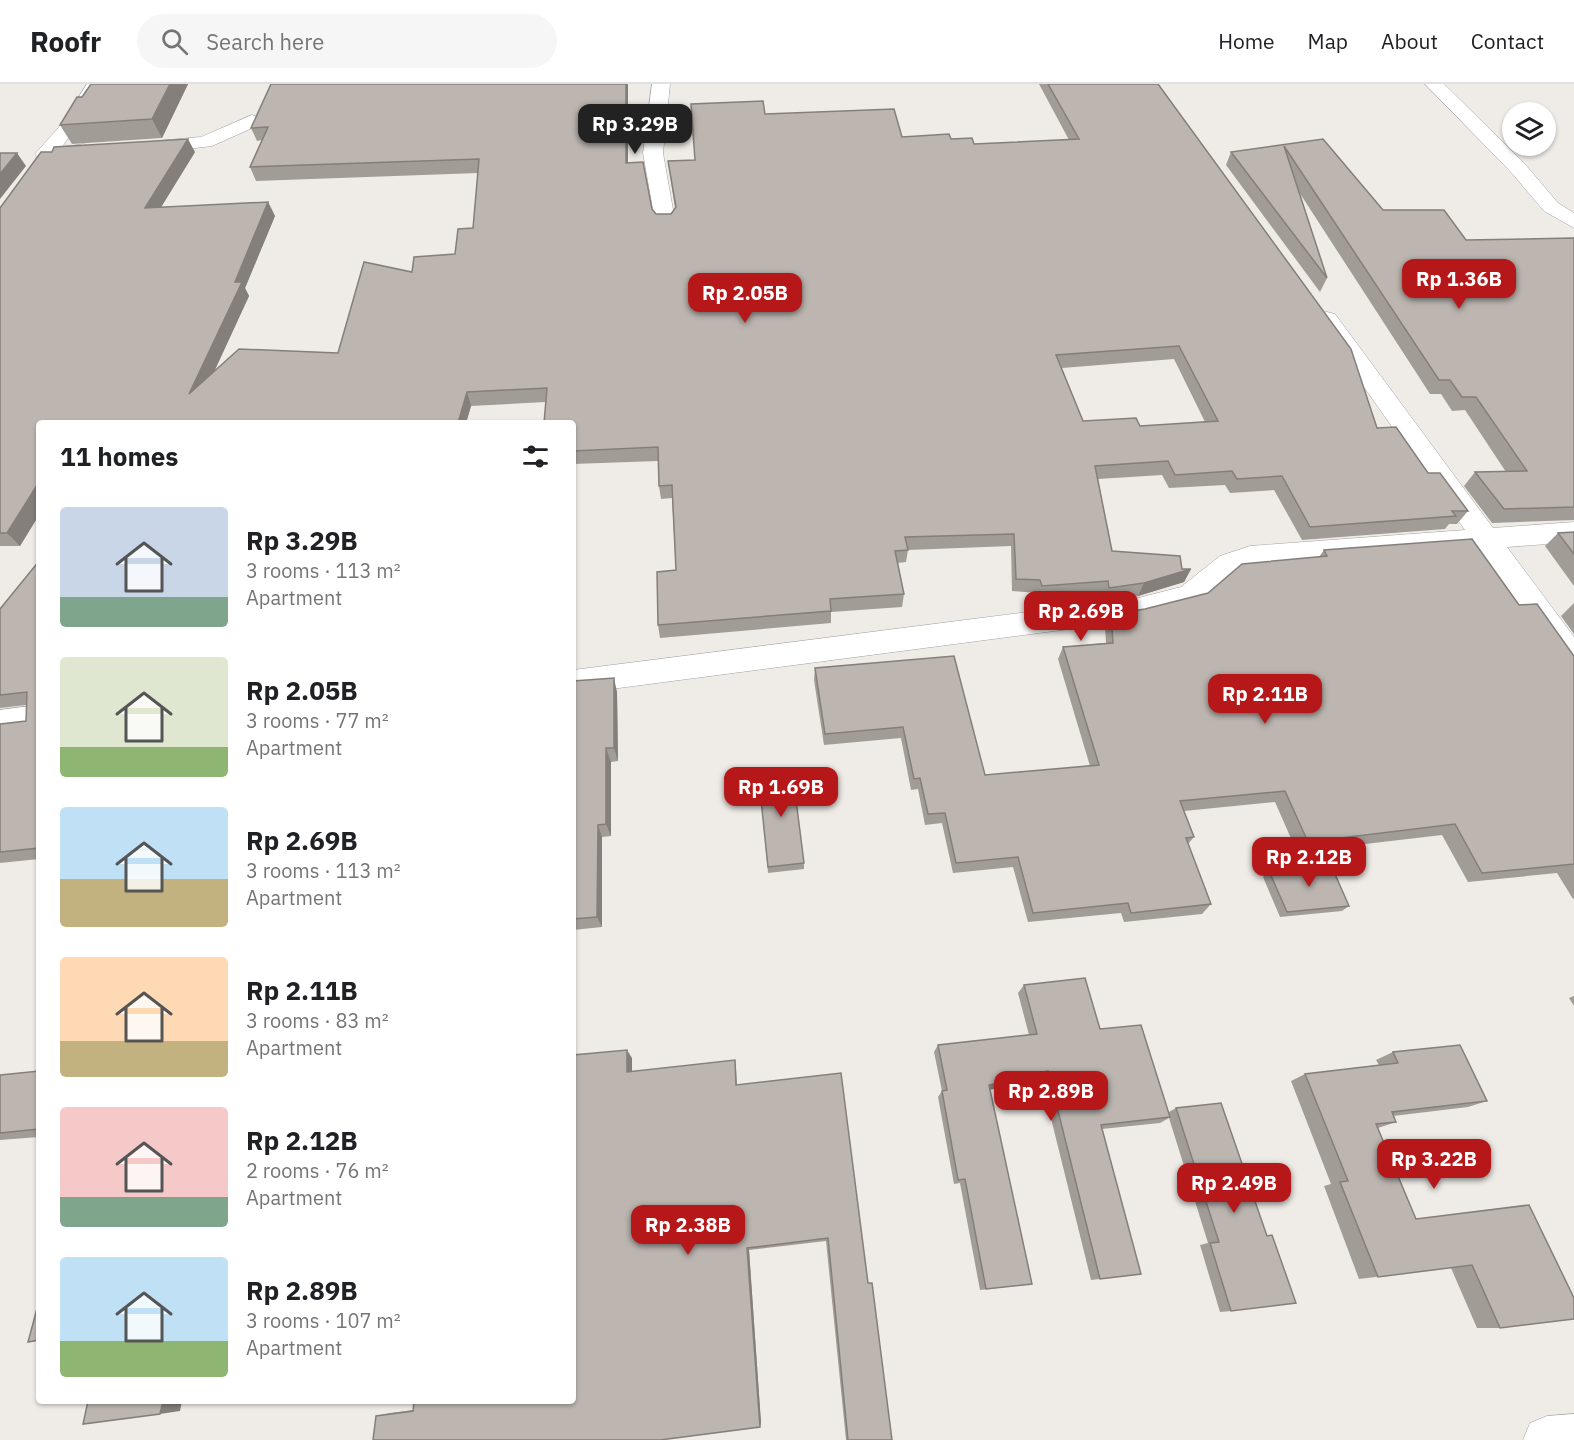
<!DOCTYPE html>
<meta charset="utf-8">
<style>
body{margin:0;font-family:"IBM Plex Sans",sans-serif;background:#f6f6f6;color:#202124;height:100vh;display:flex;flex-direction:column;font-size:22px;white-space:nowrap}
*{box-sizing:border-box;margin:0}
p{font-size:20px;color:#757577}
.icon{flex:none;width:33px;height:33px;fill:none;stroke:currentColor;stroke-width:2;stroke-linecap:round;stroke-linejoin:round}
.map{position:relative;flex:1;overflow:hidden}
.drawer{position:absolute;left:36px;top:336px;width:540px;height:984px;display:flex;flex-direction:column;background:#fff;border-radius:6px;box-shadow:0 2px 4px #0004}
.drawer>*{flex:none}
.controls{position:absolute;left:1502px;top:18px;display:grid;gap:12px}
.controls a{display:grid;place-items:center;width:54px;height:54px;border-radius:50%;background:#fff;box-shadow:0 2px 4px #0004;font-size:30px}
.price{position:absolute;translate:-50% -51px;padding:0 14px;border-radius:12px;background:#b6181a;color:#fff;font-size:20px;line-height:39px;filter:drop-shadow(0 2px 3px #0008)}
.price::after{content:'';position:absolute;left:50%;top:36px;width:18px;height:14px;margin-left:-9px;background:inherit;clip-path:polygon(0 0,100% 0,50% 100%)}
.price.current{background:#222;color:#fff}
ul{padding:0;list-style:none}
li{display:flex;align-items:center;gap:18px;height:150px;padding:0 24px}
li span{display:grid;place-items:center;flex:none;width:168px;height:120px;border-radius:6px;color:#555}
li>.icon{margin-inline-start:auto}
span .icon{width:72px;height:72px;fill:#fffc;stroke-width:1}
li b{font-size:26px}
h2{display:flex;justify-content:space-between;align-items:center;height:72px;padding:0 24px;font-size:26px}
header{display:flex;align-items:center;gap:36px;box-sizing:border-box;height:84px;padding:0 30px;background:#fff;border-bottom:2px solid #e0e0e0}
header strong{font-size:28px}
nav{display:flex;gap:33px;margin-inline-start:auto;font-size:21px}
.search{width:420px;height:54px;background:#f6f6f6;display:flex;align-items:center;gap:15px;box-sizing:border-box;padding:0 21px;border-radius:33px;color:#757577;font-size:22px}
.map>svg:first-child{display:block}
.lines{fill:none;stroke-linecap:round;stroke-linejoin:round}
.minor-casing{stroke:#a0a0a0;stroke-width:1}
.minor{fill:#fff;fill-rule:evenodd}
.wall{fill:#a29c97;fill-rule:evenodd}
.shaded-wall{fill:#847f7b}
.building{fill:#bcb5b0;stroke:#847f7b;stroke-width:1.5;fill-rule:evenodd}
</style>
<header>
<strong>Roofr</strong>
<div class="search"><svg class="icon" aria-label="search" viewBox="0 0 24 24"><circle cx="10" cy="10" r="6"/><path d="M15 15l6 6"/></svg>Search here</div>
<nav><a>Home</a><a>Map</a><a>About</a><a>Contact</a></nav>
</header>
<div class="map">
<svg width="1574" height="1356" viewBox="0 0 1574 1356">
<rect width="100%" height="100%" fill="#efece7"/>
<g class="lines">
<g class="minor-casing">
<path id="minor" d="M87,0H105L62,63L84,60L94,66L84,72L38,74L35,70L59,43Z
M652,0H670L663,69L675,137L672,141H658L655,137L643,69Z
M1425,0H1444L1524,79L1558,119L1574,129V144L1544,127L1510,87Z
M252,31L259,33L261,37L259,41L212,62L145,70L135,64L145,58L201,53Z
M1327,228L1335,230L1493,444L1574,438V458L1507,463L1574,553V588L1563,585L1479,465L1252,482L1240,486L1200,520L1138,536L573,610V586L1138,514L1181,503L1220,472L1250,462L1465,446L1316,235L1319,230Z
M39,621V647L0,652V626Z
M1574,1330V1356H1523L1530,1339L1547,1332Z"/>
</g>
<use href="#minor" class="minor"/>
</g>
<path class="wall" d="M188,0L162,54L72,60L60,41L82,13Z
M628,0V79L652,125L656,130H671L675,124L668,77L695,76L765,30L902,53L951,55L974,60L1069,56L1039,0H1158L1377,344L1428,389L1468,427L1457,440H1449L1445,445L1302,456L1274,406L1230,409L1225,401L1169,404L1162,391L1098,395L1112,467L1182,485H1191L1184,498L1138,512L1103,516V510L1037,514L1036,509L1012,507L1011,462L908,466L906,478L898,479L904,510L902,523L831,528V539L660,554L658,541L676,486L672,414L661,415L659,402L658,377L573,380V339L545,318L471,322L466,339H39V431L20,462H0V124L195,68L161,123L268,118L275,132L245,204L249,212L214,287L338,269L412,188L455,170L473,144L478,89L256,97L250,83L262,56L257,57L251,44ZM1174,275L1205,338L1140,342L1083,337L1062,284Z
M1323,55L1383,126L1466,156L1574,154V436L1492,439L1464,402L1475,388H1506L1465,326L1452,327L1441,310H1430L1299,108L1327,194L1320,208L1226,81L1231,68Z
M1574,448V502L1545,462L1558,449Z
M1324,466L1519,521L1574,572V814L1573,815L1557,789L1468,798L1442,751L1297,768L1275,718L1184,727L1194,753L1188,760L1211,820L1202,830L1124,838L1121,829L1028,838L1013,783L953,789L942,739L925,741L918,705L911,706L901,654L824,661L814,596L815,584L985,691L1090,682L1058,575L1063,563L1106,559L1105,543L1111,530L1145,525L1208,509L1319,473Z
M39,477V775L0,779V640L26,637V621L0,624V525Z
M1574,519V550L1561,532Z
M573,597L617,608L618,677L611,678V752L602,753V843L573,846Z
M759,694L804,779V785L768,789Z
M1269,787L1349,822L1342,827L1280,833L1263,793Z
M1024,901L1100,945L1169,1028L1176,1024L1221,1019L1231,1227L1220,1228L1200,1161L1208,1159L1169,1034L1160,1039L1102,1045L1141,1190L1091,1196L1041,994L990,1006L1025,1201L980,1206L960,1099L954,1100L938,1013L942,1007L934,968L938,961L1029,951L1018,909Z
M1574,912V922L1569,914Z
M1393,968L1487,1017L1468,1023L1393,1032L1396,1038L1378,1044L1416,1135L1529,1121L1500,1244H1477L1451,1184L1359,1195L1324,1102L1331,1100L1291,997L1305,990L1379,981L1376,976Z
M632,974V987L736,984L737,1000L868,1199L892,1356H846L826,1157L749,1166L761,1339L376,1332L390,1329L413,1326Z
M39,987V1053L0,1056V991Z"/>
<path class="shaded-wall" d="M170,0H188L162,54L152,35Z
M626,0H628V92L626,79Z
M188,55L195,68L152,138L145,124Z
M17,69L26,82L0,115V90Z
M268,118L275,132L245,204L249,212L198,323L189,310Z
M467,308L471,322L466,339H458Z
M39,398V431L20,462L7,449Z
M1191,485L1184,498L1138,512L1144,499Z
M614,594L617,608L618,677L614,664Z
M606,664L611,678V752L606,740Z
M598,741L602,753V843L597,833Z
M627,966L632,974V995L627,988Z
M1048,987L1041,994L984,1007L989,1001Z
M747,1164L749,1166L761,1339L760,1343Z
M163,1317H182L180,1327L160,1330Z"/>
<path class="building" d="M91,0H170L152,35L60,41L77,13H82Z
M271,0H626V79L643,78L652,125L656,130H671L676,123L668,77L695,76L691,20L763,17L765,30L894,25L902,53L949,50L951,55L972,54L974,60L1079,55L1048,0H1158L1351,265L1377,344L1396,343L1428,389H1440L1468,427H1452L1456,432L1310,443L1282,392L1237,395L1232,387L1175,391L1168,377L1095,382L1112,467L1180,472L1182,485H1191L1144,499L1109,504L1108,497L1042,502L1040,496L1016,495L1014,450L905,453L908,466L895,467L904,510L830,515L831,527L658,541L657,488L676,486L672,401L659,402L658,363L573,367V339H544L547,304L467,308L458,339H39V398L7,449H0V124L41,68H52L54,63L188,55L145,124L268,118L235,198H242L189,310L239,265L338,269L364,178L412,188L414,173L455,170L458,145L473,144L479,75L250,83L268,43L251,44ZM1179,262L1218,337L1140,342L1136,334L1083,337L1056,271Z
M1323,55L1383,126H1444L1466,156L1574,154V423L1504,425L1475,388L1527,387L1476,313H1462L1450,296H1439L1284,62L1327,194L1231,68Z
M0,69H17L0,90Z
M1574,448V470L1558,449Z
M1472,455L1519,521L1537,520L1574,572V780L1482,789L1455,740L1308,758L1285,707L1180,717L1194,753L1186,754L1211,820L1131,829L1128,819L1033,829L1018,773L956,779L945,729L928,730L920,694L914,695L903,643L825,650L815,584L954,572L985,691L1099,681L1063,563L1113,559L1111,530L1145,525L1208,509L1242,480L1327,472L1324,466Z
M39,477V764L0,768V640L26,637L27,608L0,611V525Z
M614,594V664H606V740L598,741L597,833L573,835V597Z
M792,684L804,779L768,783L758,687Z
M1331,781L1349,822L1287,828L1269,787Z
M1085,894L1100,945L1141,941L1170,1033L1101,1041L1141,1190L1100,1195L1048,987L989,1001L1032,1200L986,1205L965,1095L958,1096L942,1007L947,1006L938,961L1037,950L1024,901Z
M1460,961L1487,1017L1392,1028L1396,1038L1376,1040L1416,1135L1529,1121L1574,1214V1235L1500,1244L1472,1181L1378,1193L1340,1098L1348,1097L1305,990L1398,979L1393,968Z
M627,966V988L735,976L736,1001L841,989L868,1199H872L892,1356H848L828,1154L747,1164L760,1343L660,1356H373L376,1332L413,1327L414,1317H573V971Z
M39,987V1045L0,1049V991Z
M1221,1019L1267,1152L1272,1151L1296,1219L1231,1227L1210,1159L1219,1158L1176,1024Z
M39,1217V1256L28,1258Z
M88,1317H163L160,1330L83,1340Z"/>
</svg>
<div class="controls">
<a><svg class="icon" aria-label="layers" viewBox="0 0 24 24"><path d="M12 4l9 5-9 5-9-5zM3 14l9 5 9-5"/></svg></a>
</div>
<b class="price current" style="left:635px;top:71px">Rp 3.29B</b>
<b class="price" style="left:1459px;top:226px">Rp 1.36B</b>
<b class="price" style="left:745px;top:240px">Rp 2.05B</b>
<b class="price" style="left:1081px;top:558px">Rp 2.69B</b>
<b class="price" style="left:1265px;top:641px">Rp 2.11B</b>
<b class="price" style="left:781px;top:734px">Rp 1.69B</b>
<b class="price" style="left:1309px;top:804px">Rp 2.12B</b>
<b class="price" style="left:1051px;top:1038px">Rp 2.89B</b>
<b class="price" style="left:1434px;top:1106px">Rp 3.22B</b>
<b class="price" style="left:1234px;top:1130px">Rp 2.49B</b>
<b class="price" style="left:688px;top:1172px">Rp 2.38B</b>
<section class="drawer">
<h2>11 homes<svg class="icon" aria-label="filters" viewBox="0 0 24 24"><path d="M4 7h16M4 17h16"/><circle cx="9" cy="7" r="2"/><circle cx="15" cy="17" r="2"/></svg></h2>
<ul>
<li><span style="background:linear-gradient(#c9d6e8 75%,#7fa58c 0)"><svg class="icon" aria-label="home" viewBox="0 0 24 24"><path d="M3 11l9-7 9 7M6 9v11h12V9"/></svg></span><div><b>Rp 3.29B</b><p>3 rooms · 113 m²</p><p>Apartment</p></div></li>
<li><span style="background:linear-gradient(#dfe7d0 75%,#8fb573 0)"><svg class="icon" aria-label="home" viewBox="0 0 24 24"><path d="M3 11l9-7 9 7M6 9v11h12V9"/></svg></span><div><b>Rp 2.05B</b><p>3 rooms · 77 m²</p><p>Apartment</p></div></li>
<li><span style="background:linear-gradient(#bfe0f5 60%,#c2b280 0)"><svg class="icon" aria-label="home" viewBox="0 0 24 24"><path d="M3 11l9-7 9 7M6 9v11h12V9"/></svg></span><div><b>Rp 2.69B</b><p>3 rooms · 113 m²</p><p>Apartment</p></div></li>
<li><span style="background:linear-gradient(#ffd9b3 70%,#c2b280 0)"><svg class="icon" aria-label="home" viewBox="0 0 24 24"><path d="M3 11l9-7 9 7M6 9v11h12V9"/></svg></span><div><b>Rp 2.11B</b><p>3 rooms · 83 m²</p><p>Apartment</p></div></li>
<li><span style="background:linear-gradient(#f6c9c9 75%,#7fa58c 0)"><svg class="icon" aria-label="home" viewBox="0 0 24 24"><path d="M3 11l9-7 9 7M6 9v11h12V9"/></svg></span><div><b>Rp 2.12B</b><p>2 rooms · 76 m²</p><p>Apartment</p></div></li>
<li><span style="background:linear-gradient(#bfe0f5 70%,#8fb573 0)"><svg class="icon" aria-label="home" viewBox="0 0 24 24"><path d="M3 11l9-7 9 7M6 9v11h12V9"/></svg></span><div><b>Rp 2.89B</b><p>3 rooms · 107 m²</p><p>Apartment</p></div></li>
</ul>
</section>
</div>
